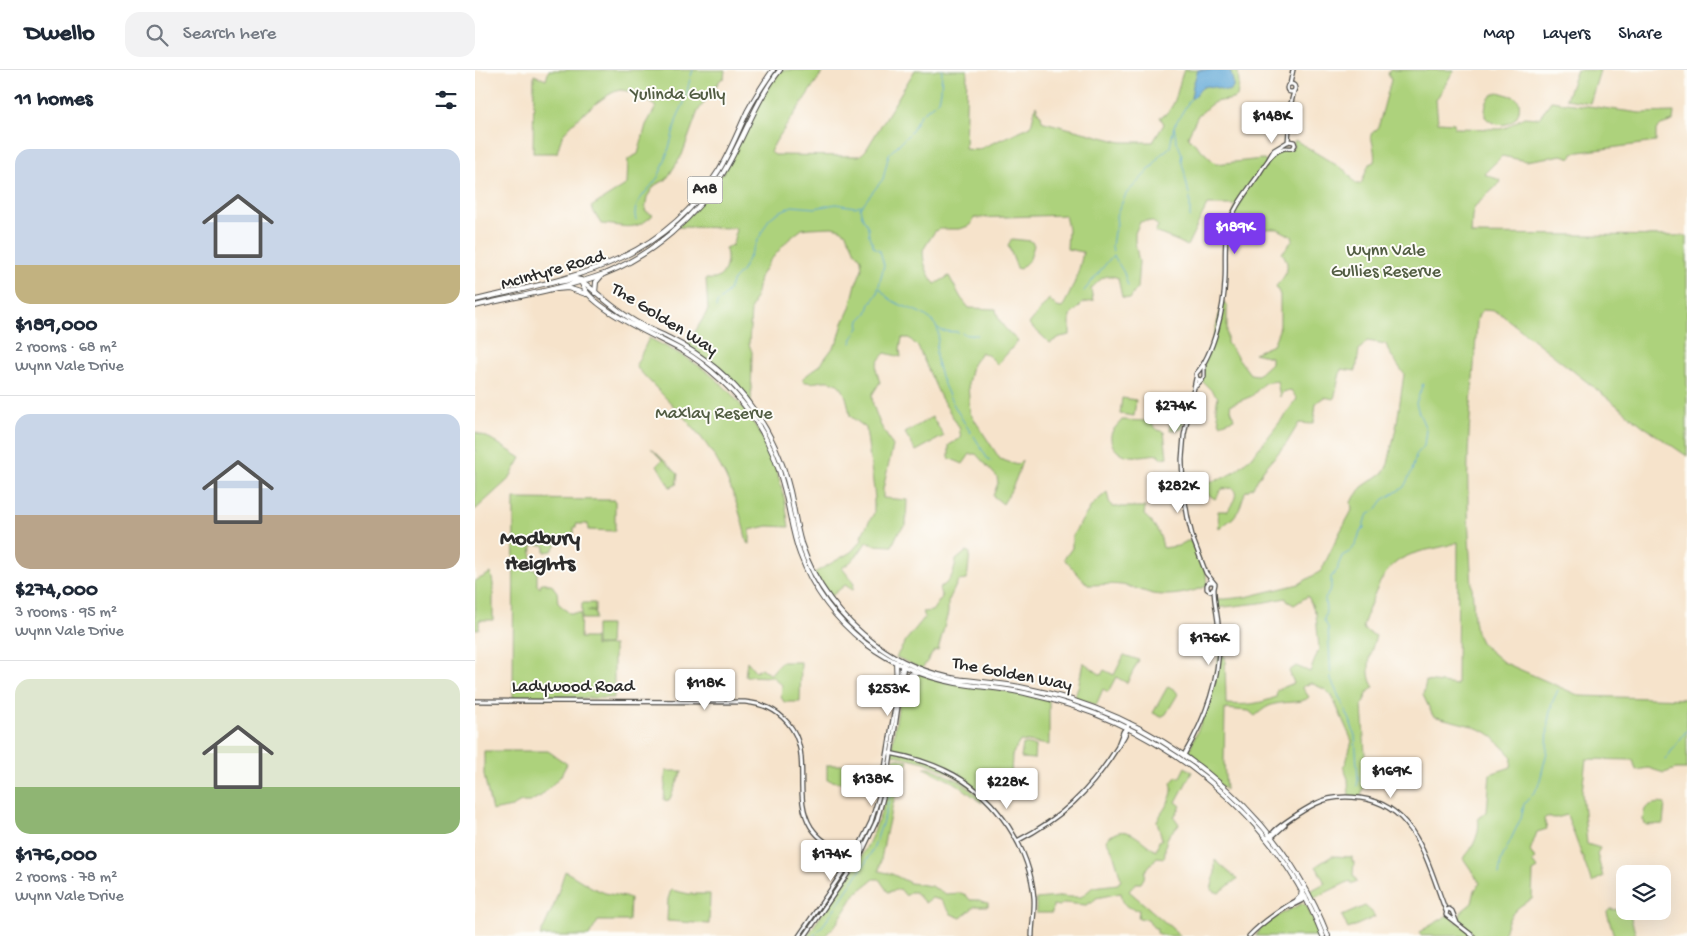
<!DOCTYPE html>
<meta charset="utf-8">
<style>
body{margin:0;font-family:"Gochi Hand",sans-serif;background:#f2f2f3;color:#1f2937;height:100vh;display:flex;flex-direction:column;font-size:19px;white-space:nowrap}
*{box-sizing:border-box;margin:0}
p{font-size:16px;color:#747a83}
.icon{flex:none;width:28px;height:28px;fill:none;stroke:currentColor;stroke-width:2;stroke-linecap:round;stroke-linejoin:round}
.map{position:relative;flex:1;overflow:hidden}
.details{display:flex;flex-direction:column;background:#fff;width:475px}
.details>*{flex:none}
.fabs{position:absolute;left:1141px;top:795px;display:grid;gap:10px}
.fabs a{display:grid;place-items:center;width:55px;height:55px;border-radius:10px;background:#fff;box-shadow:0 5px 20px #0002;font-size:25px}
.price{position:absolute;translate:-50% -42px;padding:0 11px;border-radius:5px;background:#fff;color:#222;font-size:16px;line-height:32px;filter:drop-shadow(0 1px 2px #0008)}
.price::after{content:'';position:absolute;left:50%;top:30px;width:15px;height:11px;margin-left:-8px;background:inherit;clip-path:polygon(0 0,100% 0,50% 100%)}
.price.current{background:#7c3aed;color:#fff}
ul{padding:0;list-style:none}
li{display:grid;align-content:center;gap:10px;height:265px;padding:0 15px}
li+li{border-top:1px solid #e0e1e3}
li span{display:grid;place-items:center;height:155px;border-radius:15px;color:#555}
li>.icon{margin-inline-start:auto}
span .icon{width:90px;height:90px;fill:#fffc;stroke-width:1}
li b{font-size:21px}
h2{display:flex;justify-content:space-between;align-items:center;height:60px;padding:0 15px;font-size:21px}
header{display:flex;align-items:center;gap:30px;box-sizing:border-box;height:70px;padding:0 25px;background:#fff;border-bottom:1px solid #e0e1e3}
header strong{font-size:24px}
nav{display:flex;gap:28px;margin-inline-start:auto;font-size:18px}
.search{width:350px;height:45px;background:#f2f2f3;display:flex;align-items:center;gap:12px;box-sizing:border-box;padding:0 18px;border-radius:15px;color:#747a83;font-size:19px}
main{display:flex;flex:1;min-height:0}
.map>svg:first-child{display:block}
.green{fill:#add27c;stroke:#6c7e54}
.water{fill:#61a8d7;stroke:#466a81}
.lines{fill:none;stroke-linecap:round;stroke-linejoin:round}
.stream{stroke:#61a8d7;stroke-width:1}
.tertiary-casing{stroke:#494743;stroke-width:5.5}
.secondary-casing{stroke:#494743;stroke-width:5.5}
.primary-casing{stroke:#494743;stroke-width:6}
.tertiary{stroke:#fff;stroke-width:3}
.secondary{stroke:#fff;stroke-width:3}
.primary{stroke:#fff;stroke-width:4}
.labels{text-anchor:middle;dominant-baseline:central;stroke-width:4;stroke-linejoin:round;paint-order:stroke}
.shield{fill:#fdfcf7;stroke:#6a6a68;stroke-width:1}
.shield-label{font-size:16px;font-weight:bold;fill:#2b2b2b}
.park-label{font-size:18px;fill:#525d43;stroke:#fdfcf7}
.street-label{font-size:18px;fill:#2b2b2b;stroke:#fdfcf7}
.district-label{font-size:22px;font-weight:bold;fill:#2b2b2b;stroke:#fdfcf7}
</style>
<header>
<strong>Dwello</strong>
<div class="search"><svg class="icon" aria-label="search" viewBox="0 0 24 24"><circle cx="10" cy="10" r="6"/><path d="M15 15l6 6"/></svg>Search here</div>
<nav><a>Map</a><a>Layers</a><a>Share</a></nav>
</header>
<main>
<section class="details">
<h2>11 homes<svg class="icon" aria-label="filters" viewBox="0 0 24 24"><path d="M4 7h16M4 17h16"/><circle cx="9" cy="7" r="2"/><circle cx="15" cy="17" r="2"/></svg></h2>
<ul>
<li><span style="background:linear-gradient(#c9d6e8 75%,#c2b280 0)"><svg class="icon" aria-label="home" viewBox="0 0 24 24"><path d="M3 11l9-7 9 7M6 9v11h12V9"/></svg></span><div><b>$189,000</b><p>2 rooms · 68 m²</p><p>Wynn Vale Drive</p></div></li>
<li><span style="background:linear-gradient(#c9d6e8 65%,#b9a48a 0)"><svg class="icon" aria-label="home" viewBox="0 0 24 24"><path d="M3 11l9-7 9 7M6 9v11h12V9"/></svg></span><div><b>$274,000</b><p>3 rooms · 95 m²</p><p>Wynn Vale Drive</p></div></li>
<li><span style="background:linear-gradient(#dfe7d0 70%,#8fb573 0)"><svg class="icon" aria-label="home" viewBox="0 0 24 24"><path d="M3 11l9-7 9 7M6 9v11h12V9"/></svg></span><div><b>$176,000</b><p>2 rooms · 78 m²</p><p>Wynn Vale Drive</p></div></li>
</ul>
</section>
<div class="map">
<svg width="1212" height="866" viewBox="0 0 1212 866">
<rect width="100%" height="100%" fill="#fdfcf7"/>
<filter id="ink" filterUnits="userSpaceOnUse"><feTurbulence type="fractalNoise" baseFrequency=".02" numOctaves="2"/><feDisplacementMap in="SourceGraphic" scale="10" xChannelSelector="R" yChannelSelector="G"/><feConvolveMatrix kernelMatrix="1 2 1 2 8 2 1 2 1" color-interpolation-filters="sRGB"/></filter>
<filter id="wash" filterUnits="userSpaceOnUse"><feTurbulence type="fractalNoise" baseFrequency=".0096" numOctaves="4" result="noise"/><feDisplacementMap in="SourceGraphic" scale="20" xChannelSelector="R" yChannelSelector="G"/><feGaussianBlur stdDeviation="1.12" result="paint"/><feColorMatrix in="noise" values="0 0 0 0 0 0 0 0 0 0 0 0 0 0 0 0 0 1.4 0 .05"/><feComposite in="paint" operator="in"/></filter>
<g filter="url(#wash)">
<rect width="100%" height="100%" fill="#f6e3cb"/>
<path class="green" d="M74,0H250L249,8L246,9L223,41L207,85L191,110L180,115L172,127L170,141L178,145C159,163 149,155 126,154L116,137L152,114L153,89L163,84L171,55L181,37C171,30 159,21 146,20C134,20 98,51 91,61C86,67 84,75 82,83H58L59,5L71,10Z
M305,0H349L301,71L295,82L300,85L383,86L386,85L391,80L440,0H492L490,79L502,80L556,56L561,35L564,44L566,45L567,51L569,52L646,72H678L689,54L685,47C703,40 702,15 709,0H763L764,14L762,27C755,31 747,30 740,32C733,35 729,42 723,45L713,66L715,69L741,94L787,89L792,92L803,81L818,78L819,72L820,70L871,101L881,114H886L894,94L899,92C901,82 897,74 896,64L903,58L916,10L913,4L915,0H979L961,30L963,52L979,53L980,58L1025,59L1032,57L1049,47L1064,48L1076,31L1165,43L1199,42L1198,51L1186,55L1181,60V72L1097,83L1096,88L1087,85L1051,91L1027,86L1009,104L1025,110L1026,112L999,137L997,146L996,164L1212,166V386L1168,356L1027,245L1020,241L1008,240L1004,244L1002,251C999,310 991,368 993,427C993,468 997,508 999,549L1001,562L1007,574L1028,592L1105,626L1212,629V699H1201L1189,703L1173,698L1161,700L1158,690L1111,689L1107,722L1112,774L1125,778L1122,784L1128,807H1126L1117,813L1092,745L1081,748L1071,747L1069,749L1072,759L1062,762L1055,781L1060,789L1057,791L1063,799L1058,802L1057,829C1040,837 1031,848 1029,866H946L944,862L972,846H975L982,853L987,841L997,833L1000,820L1005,813L988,788C998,780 1006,761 1003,748L1012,742L1015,704L1036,697L1037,687L1015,664L997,656L958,646L948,625L951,611L982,615L983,472C966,479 946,479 930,487C905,498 896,533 888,556L889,560L901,566C896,580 889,605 899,617L893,622L887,635L890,685L896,699L885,728L874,727L873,709L868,696L871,693L877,671L857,626L851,620L836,613L827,617L834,627C827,635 806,630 794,636C789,638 784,643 780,646L774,641L750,639L749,692L751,720L709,685L712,684L715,678L734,634L744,586H750L751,634C772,635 781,635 801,627L802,620L819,613L814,601L821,596L835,602L844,579L841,544L833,526L819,535L812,531L811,528L785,533L741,538L739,529H750L771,527L824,514L846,501L865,462L875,444L877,440L876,432L878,429L887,417L909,402L913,394L922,353L929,304L914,282L911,274L892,271L884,280L881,301L866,299L859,329L849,327L841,333L839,352L836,354L824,353L811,374L789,399L778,417L770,422L764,440L758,448L744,459L743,441H753C757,433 765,424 757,418L747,419L740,429L731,423L709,425L708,414C719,413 732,413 742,410C771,403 804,352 822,329L816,320L808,322L805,327L802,311L789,313L777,326L755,335L759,349L745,354L741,337L743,327L726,310L728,309L729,294L737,272L748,231L752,237V273L775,304L783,305L796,293V287L779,283L798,275L804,260L805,254V225L801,216C811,206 817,196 807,183L817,171L818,167L803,159L753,158L761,135H732L712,176L705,172L680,162L683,156C679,151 672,150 665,152L660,163V172L664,192L662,218L655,229L647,227L643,208C630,202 625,210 616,219L618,231L608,233L595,246V265L585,267L575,273L554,254L574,229L582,237L587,238C598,219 604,203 608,182L592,179L593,159L590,145L499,148L496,155L485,159H464L460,161L448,180C448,193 452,204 460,214L474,206L486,228L494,238L521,239C522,252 533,262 543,271L522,295C518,288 513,285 506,282L497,296L493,314L495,343L525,389L542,395L547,390C543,406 537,420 528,434L518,426L523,413L522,407L501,384H495L488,394L474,388V375L486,368L484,357L466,328L443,277L434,268H427L425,279L426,287L410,283C399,294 400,298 405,312L397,325L398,335L405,354L418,376L408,419V428L432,430L431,454L423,463L417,476L399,475L391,472C385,483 378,491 367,498L379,513L378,520L370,515L354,528L339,503L376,482L387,470L386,466L399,443V429L400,428L391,358L375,346C372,329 370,309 348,311C341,312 336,314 328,311V308L345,295L363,271L368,253L375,238L381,214L387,199L386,189L379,180L377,174L370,162L365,159L357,157L334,158L327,159L313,170L294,192L285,207L282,222L276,239L274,274L277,282L276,337L248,306L211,277L233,240L231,209C235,209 241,210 244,207C252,202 254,186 250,178L258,175L261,158L202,157L216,144L248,103L277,44Z
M1102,0H1125L1115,33L1091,29Z
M1023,22L1040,27L1044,31C1048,54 1024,62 1010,47C1010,35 1011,27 1023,22Z
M537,169L556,171L559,175L555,189L545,199L542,198L533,175Z
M174,268C198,280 222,292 242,310C275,339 298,380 308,423C311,434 312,446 314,457L293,456L275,460V474L272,473C266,443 256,413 240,387C219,354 189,327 163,299L161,295Z
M647,328L661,330L659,346L645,344Z
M702,342L710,343L707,359L695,360V346Z
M457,347L469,366L441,381L430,363Z
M647,350L673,351L683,360L689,362L692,387L685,388L684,384C669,385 645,392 637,374C636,370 635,366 637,362C639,358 644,354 647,350Z
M0,362L16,369L46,388L34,409L0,440Z
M176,378L203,404L201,415L195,417L182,395L187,390Z
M632,422L634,431L637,437H670L669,445C680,454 686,464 688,478L703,476L712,471H716L731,503L732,516C715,523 697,527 678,524C670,522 661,518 652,516C639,513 626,515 613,515L589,489L597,478V466L617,435Z
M39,429L140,430V461L113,460V454H101V457H99V464H97L96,471L90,466L87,467L77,481L70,482V477L68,475H57L56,498L57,499L62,500V515L65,518L66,513H72V515L73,514H76L82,522L83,533L94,543H106L105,568H120V576L139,575V628H38Z
M492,481L495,483L492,510L483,511L473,532V543L463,580L459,581L447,599L421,587L432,569L450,547L448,542L457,541L467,527L464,519L465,517C476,513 480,500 481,490Z
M16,503L18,514V550H4V559H0V511Z
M107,533H120V541H112L120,542V549H107Z
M121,555H135L134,575H121Z
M649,585L664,590L652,613L641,607L633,622L628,619L621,635L612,632L598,631L603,618L608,592L626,605L629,600L639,605Z
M272,591L281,602L286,598L295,605L306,592H326L325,632H309L306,627L307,615L298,607L270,606Z
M447,604L462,609L574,629V675L545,671L537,685L536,705H520L519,720L510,729L479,705L450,692L416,684L427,612L431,606Z
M693,616L700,620L703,624L691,644L686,647L678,643Z
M548,674L560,676L559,689L546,688Z
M9,681H73L92,694L85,707L66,726L54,732H46L37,737L17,741L9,705Z
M421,688L433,691C417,729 411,761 404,801L417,804L435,813L456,816L471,824L486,823L491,825L495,830H504L513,833V836H500L486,848L476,844L466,830L457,828L450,833L440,822H435L431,826L425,819L413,822L404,809H399L380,824L362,853L350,866H332C355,831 384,798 400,759C409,737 413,714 416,691Z
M352,695H370L386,697L383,716L352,710Z
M451,697H455L484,711L506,728L507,733L482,714L449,698Z
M710,697L717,702L701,732L706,736L699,747L704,754C700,760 695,762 693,767C689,774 691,781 689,788L682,787L670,801L669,808L666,813H661L654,821L706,866H691L682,863V859L678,857L673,849L663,848L664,840C650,837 649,837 646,823L621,828L617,833H614L611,835L589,833L584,836L578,835L577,843H561V829L583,827L587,826L593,827H606L618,817L643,814L646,809L638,782L631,770C651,750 663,770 681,781L684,771L687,769L682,751C688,739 701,726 696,713L701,707H705Z
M191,701H207L194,731L189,730Z
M521,706H527V707H534L533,719H527L526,717L520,718Z
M1184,733L1190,734L1188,754L1171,755L1168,750C1169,737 1171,735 1184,733Z
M857,786L877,787V791L879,792L878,805L882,811L876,814L875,811L837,829L833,822L850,813L841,796Z
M740,790L762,809L744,823L736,820L740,803Z
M90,801L118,818L130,823L155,828L154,851H123L114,866H65L79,835Z
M196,820L214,824H235L234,854L192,851L193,829Z
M828,833L832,836L845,866H781C786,852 816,839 828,833Z
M890,836L897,842L900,847L873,859L867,846Z
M1135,839L1154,841L1161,866H1139L1132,842Z"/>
<path class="water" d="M723,0H755L758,11V18L753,21C746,20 733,13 727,18C724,20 721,26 718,28H716L718,15Z"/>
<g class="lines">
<path class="stream" d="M699,57L701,69L707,84L706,90L710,104
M710,106L714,124
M715,127V148
M161,150C155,133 175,120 183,107C192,89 197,67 202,48C204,42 208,37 210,30C213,20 214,9 218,0
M653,216L649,203L639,186L637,176L639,162L642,155L641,146L651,124L678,96L684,86L695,77L699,56L716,28
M405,218C418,241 447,235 461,256C467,265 460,275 461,286C465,314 481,340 496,363
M609,221L638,185
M241,238L242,233L253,222L258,210L266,202L294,149L302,143L317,136L340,138L361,134L380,137L386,135
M463,258L467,261L483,262
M487,263L492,265H503
M376,273L379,265L384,258L385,250L392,243L395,234L402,224L409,195L405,181L399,177L394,166L393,157L387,146L385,138L408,109L414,84L437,61L445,45L464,30L466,21L467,0
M499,366L512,388L516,391
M1190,690L1212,660
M882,716L883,710L880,666L875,650L856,610L853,557L849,550L851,541L850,529L856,518V507L863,499V496L867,486L876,481L881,474L885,462L889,458V452L893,445L901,440L908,430L929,417L937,401L941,385L949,376L951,359L944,343L941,333L948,314
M1024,805L1026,790L1046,748L1049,734L1061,720L1065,710L1072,682L1073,651L1077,633L1083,620
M338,866L349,854L391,792L399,777L410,745L420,704"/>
</g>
</g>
<g filter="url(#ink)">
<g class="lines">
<g class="tertiary-casing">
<path id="tertiary" d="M0,631L270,632C288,634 301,639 313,653C339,684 316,725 336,757C346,772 360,778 375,787L377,790
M643,675L648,662L651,658
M414,683C436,687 459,694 479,705C522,729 555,778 559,828C560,840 557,854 557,866
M796,765C801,757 830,739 840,734C853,727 870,726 885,728C942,735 953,796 971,841
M792,768L799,765L810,755
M542,771C587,748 615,721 642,678C645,673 648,669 650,665C652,661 652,657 654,653
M364,782L374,790H377
M816,836L830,829
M982,853L977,841L974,839L972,840L971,845L998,866
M774,866C784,855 817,830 831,827"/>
</g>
<g class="secondary-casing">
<path id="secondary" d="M812 18a4 4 0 1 1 8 0a4 4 0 1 1-8 0Z
M815,14L818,0
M813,72L816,33L819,21
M721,308L709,365L707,389L708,420L713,449L718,469L731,503L740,514L739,519L735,521L732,519V515L734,512H737
M726,310L722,309L721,304C739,284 749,238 750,210C751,194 749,177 752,160C757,140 770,124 782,107C788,98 796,82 807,79C811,77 814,79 818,78L820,75L819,72L814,71L799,80L792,92
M721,316L729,307V296
M709,685C731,648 746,609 744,565C744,550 739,534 739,519
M324,866L382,781L396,752L407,716L427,594
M330,866L385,786L402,750L412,713L429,595"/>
</g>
<g class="primary-casing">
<path id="primary" d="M106,210C123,224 138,238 156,249C168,257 182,262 194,268C228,285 257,309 278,339C296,364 308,392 315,421C319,439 321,456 326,473C339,513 366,549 400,574C424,592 453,604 482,609C503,612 524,613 545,617C682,643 802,735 853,866
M106,210C109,237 186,268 208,281C222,289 234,299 246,310C277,339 299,376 309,418C315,440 317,463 325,484C338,519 361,550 390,573C417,593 448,607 481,613C505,617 530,618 554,624C684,652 799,741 848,866
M84,212L101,209L106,210
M82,219L93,218L111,224
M120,223L121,212L127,205
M0,230C99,207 186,194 244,100C255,82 263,62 272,42C280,27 289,13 298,0
M0,236C42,226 88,219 129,204C177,185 221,147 248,103C269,69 280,31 305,0
M421,592L422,617
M427,612L433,605L443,603
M822,830L826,826L827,819"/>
</g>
<use href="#tertiary" class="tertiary"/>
<use href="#secondary" class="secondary"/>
<use href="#primary" class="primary"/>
</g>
</g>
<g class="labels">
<rect class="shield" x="212.5" y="106.5" width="35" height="27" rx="4"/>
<g class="shield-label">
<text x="230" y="120">A18</text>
</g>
<g class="park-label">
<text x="203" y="25">Yulinda Gully</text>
<text x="911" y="181">Wynn Vale<tspan x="911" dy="21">Gullies Reserve</tspan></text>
<text x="239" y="344">Maxlay Reserve</text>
</g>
<g class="street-label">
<text transform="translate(78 201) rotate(-16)">McIntyre Road</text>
<text transform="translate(189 250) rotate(32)">The Golden Way</text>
<text transform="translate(537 605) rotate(11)">The Golden Way</text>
<text x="98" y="617">Ladywood Road</text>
</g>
<g class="district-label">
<text x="65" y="470">Modbury<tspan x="65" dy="25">Heights</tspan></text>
</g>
</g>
</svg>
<div class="fabs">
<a><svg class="icon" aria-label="layers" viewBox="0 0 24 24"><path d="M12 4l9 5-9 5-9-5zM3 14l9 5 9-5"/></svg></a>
</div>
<b class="price" style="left:797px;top:74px">$148K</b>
<b class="price current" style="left:760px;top:185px">$189K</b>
<b class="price" style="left:700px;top:364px">$274K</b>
<b class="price" style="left:703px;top:444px">$282K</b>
<b class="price" style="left:734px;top:596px">$176K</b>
<b class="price" style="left:230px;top:641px">$118K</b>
<b class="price" style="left:413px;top:647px">$253K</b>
<b class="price" style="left:916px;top:729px">$169K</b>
<b class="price" style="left:397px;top:737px">$138K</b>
<b class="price" style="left:532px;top:740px">$228K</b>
<b class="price" style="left:356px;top:812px">$174K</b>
</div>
</main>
